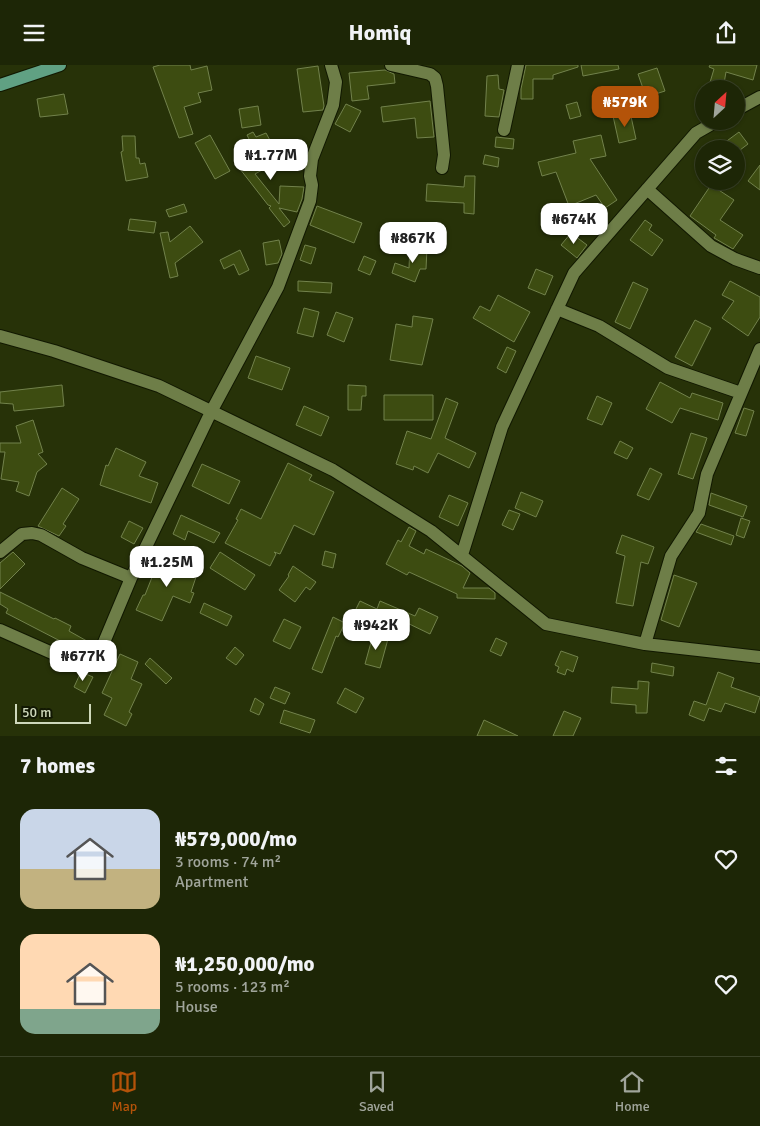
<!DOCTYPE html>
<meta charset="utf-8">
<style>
body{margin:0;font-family:Signika,sans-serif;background:#2a3214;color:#f1f3f6;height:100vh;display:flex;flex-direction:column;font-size:19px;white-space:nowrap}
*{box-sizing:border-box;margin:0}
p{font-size:16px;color:#a0a59b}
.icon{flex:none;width:28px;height:28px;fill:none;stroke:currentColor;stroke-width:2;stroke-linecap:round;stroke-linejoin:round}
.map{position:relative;height:671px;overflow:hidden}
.drawer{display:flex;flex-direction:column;background:#1d2606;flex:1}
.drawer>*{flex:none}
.needle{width:32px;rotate:26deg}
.fabs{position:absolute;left:695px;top:15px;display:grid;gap:10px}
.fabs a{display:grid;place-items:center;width:50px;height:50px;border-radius:50%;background:#1d2606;box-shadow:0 1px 4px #0004,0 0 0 1px #3b4328;font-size:25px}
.scale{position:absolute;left:15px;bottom:12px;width:76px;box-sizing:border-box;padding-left:5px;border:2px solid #ced8bb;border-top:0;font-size:14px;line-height:18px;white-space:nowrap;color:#ced8bb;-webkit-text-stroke:4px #121803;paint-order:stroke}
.price{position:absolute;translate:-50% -42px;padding:0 11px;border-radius:10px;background:#fff;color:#222;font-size:16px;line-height:32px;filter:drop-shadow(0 1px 2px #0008)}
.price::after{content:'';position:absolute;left:50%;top:30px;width:15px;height:11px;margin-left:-8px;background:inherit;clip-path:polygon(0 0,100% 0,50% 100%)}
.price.selected{background:#b45309;color:#fff}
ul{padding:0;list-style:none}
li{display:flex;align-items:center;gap:15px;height:125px;padding:0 20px}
li span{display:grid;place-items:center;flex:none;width:140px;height:100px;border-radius:15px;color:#555}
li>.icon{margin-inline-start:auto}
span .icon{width:60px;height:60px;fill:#fffc;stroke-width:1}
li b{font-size:21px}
h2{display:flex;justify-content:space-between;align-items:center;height:60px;padding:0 20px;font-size:21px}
header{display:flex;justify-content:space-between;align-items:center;height:65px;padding:0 20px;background:#1d2606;font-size:22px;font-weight:700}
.dock{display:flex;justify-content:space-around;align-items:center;height:70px;border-top:1px solid #3b4328;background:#1d2606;font-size:14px;color:#a0a59b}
.dock a{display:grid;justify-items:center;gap:2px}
.dock .selected{color:#b45309}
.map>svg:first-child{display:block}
.building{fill:#3d4c11;stroke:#72824c}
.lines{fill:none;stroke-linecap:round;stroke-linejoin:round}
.minor-casing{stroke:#111800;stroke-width:14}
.major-casing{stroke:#111800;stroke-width:14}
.minor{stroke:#6e7e48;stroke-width:12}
.major{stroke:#60a183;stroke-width:12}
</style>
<header><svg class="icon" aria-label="menu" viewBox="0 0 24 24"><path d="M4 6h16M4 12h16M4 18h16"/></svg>Homiq<svg class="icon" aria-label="share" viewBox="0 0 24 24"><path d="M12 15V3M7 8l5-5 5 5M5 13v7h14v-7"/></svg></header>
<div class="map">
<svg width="760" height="671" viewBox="0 0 760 671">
<rect width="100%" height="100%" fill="#273208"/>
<path class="building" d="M160,0H190L191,5L207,1L212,25L198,28L201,37L184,42L193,69L179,73L153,2Z
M526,0H578V2L553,10V14H533V34H521V24Z
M581,0H618L619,4L583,11Z
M710,0H757L753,15L726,7L723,24H708L714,4L709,2Z
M318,1L324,41L323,45L303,47L297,4Z
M657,3L665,26L646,32L638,9Z
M385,5L394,9L395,18L367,21L369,34L352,36L349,8Z
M498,10L499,24L504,25L499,52L485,51L487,11Z
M64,29L68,49L40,52L37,34Z
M430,36L434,72L417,73L415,53L383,57L381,42Z
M577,37L581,51L570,54L566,40Z
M346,39L361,46L350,67L335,59Z
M258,41L261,60L242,63L239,44Z
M630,47L636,74L619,78L613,51Z
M253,67L256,72L266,68L272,79L262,84L271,100L255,109L279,139L280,121L304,122L302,134L297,147L279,143L290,157L284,162L269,143L271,141L268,140L240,104L257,90L247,70Z
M739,67L748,79L736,88V84H716Z
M210,70L230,106L215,114L195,78Z
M601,70L606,91L590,94L617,135L605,143L596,130L569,141L556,107L542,111L538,97L576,88L573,76Z
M122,71H135L136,93H139L140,99L145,98L148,112L126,116L121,87L123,86Z
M496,72L514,74L513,84L495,82Z
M485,90L499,93L498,102L483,99Z
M760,100V125L748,116Z
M465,111H475L474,149L464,148V138L426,136L427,119L464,122Z
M711,120L734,135L720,155L743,170L733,184L716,174L714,173L716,170L690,151Z
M184,139L187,147L169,152L166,145Z
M317,141L362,158L354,178L310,160Z
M130,154L156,157L154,168L128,165Z
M645,155L652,160L649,165L663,175L652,191L630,175Z
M190,161L203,177L175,198L178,211L170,213L160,168L168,167L170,177Z
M571,168L587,180L577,193L561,180Z
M279,175L282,189L278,198L266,200L263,178Z
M305,180L316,183L311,199L300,195Z
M410,181L427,183L426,204H420L415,217L392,208L395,198L409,203Z
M240,185L249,205L239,210L234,199L224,204L220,195Z
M364,191L376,196L370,210L358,205Z
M536,204L553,211L545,230L528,223Z
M298,216L332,218L331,228L298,226Z
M730,216L760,232V252L748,271L722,253L734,236L722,230Z
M633,217L648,224L630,264L615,257Z
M498,230L530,247L514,277L473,253L480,241L490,246Z
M304,243L319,247L313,272L297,268Z
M336,247L353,253L344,277L327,270Z
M413,251L433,254L422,300L390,295L396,259L412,262Z
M695,255L711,263L692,301L675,292Z
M507,282L516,286L506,308L497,303Z
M256,291L290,303L282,325L248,313Z
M660,317L690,333L692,328L723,338L718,355L680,343L672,358L646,344Z
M62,320L64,341L14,346L13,339L0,338V327Z
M348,320L366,321V331H362L361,345H348Z
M384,330H433V355H384Z
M597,331L612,338L602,360L587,354Z
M446,333L458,338L445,373L476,388L469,403L438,388L428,408L414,401L413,405L396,399L407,366L431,374Z
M304,341L329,352L321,371L296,360Z
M744,343L754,346L746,371L735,368Z
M33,355L43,387L38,389L47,399L37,407L29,431L16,426L19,417L1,414L5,387H0V378H21L16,361Z
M691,368L707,373L693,414L678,409Z
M620,376L633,383L627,394L614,388Z
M116,383L146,397L139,411L158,418L151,438L100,420L106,400L108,401Z
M288,398L312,410L309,415L334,427L314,470L294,460L280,489L274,487L276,489L270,501L225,478L238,455L236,454L241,444L261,454Z
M202,399L240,416L229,439L192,421Z
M650,403L662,409L649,435L637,430Z
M62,423L79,434L63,459L66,461L59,471L38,461Z
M521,427L543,436L536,452L515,443Z
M711,428L747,441L743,452L709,440Z
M449,430L468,438L458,461L439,452Z
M509,445L520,449L513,465L502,460Z
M181,450L220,468L214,478L188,466L185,475L173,469Z
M741,453L750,456L744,473L736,470Z
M129,456L143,463L134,479L121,472Z
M701,459L734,471L731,480L696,467Z
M409,462L416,466L409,481L424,489L426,484L462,501L470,508L463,523H489L495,528V534L457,533V529L409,507L407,510L386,499L398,475L401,477Z
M622,470L654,482L648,499L641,497L633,541L616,538L625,491L616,488Z
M325,486L336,489L333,503L322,500Z
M13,487L25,499L0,524V498Z
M220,487L255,510L245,525L210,503Z
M160,492L198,506L191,527L194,528L190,538L173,531L162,556L136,545L143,530H145Z
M293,501L316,517L310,525L306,522L295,537L279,525L289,511L288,510Z
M674,510L697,518L679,562L661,555Z
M0,527L54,554L55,553L71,561L69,566L94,580L90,589L87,592L84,591L65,581L66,579L6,548L8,544L0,539Z
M360,536L377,544L380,536L415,551L419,543L438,552L430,569L401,555L399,560H395L368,548L363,559L349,553L353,545L355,546Z
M204,538L232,551L227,561L200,548Z
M333,552L345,558L338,572L336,571L322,608L312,604Z
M284,554L301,562L290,584L273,576Z
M373,570L388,574L380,603L365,599Z
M496,573L507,578L501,591L490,586Z
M235,582L244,590L236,600L226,593Z
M561,586L578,592L573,607L567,604L565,610L557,607L559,602L555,600Z
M120,589L138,597L131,614L142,619L129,647L132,649L126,661L104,650L112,633L102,628Z
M150,593L172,613L166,619L145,599Z
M652,598L674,602L673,611L651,607Z
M81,607L93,612L85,628L74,622Z
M718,607L734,613L731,622L760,632L755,648L725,638L721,647L709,643L704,656L689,650L694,636L706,640Z
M638,616L649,617L647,648H636V640L611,638L612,622L638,624Z
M275,622L290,628L285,639L270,633Z
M345,623L364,633L356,648L337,638Z
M255,633L264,639L259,650L250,646Z
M284,645L315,655L310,668L280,658Z
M564,646L581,653L573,671H553Z
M484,655L518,671H477Z"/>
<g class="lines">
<g class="minor-casing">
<path id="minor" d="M391,0L430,9L435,13L437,21L444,90L442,103
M736,45L760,32
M504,65L518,0
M647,124L711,181L735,194L760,203
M557,244L599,261L668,303L741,328
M0,271L54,286L159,321L333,405L431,466L546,559L645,579L760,592
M0,487L22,469L32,468L41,470L82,493L131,513
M462,490L502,362L574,208L696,68L717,56
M0,565L77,599L90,600L97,594L131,513L211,347L278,222L310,136L312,120L310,111L312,94L333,40L336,17L331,0
M645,579L671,491L699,448L707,409L760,284"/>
</g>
<g class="major-casing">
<path id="major" d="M0,20L60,0"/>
</g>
<use href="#minor" class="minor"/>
<use href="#major" class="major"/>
</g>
</svg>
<div class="fabs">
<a><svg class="needle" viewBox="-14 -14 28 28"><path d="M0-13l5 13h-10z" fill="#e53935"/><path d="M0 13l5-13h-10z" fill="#a0a59b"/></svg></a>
<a><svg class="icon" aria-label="layers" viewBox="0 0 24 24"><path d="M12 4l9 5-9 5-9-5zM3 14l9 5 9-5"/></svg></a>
</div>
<div class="scale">50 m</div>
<b class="price selected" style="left:625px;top:63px">₦579K</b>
<b class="price" style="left:271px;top:116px">₦1.77M</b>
<b class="price" style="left:574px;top:180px">₦674K</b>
<b class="price" style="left:413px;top:199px">₦867K</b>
<b class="price" style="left:167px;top:523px">₦1.25M</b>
<b class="price" style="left:376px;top:586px">₦942K</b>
<b class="price" style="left:83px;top:617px">₦677K</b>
</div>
<section class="drawer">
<h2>7 homes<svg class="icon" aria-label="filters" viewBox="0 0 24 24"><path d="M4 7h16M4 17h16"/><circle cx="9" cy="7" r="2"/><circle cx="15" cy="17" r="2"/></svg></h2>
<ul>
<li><span style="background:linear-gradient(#c9d6e8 60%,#c2b280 0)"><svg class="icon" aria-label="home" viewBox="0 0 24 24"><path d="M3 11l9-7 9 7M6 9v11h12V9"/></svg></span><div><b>₦579,000/mo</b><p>3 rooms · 74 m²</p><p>Apartment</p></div><svg class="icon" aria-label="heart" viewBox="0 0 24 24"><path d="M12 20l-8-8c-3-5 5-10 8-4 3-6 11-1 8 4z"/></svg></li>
<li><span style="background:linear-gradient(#ffd9b3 75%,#7fa58c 0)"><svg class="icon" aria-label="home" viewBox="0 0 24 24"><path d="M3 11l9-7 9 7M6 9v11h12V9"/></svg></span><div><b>₦1,250,000/mo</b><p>5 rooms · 123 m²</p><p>House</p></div><svg class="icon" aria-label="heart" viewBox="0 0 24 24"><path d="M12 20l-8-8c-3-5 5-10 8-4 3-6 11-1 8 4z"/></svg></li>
</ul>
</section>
<nav class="dock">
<a class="selected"><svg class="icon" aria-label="map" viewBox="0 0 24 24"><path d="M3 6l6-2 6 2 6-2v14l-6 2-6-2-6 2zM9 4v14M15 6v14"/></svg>Map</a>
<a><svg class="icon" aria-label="saved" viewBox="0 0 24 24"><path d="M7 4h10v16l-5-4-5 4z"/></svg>Saved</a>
<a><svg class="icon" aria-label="home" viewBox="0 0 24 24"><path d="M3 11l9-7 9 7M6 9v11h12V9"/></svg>Home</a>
</nav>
